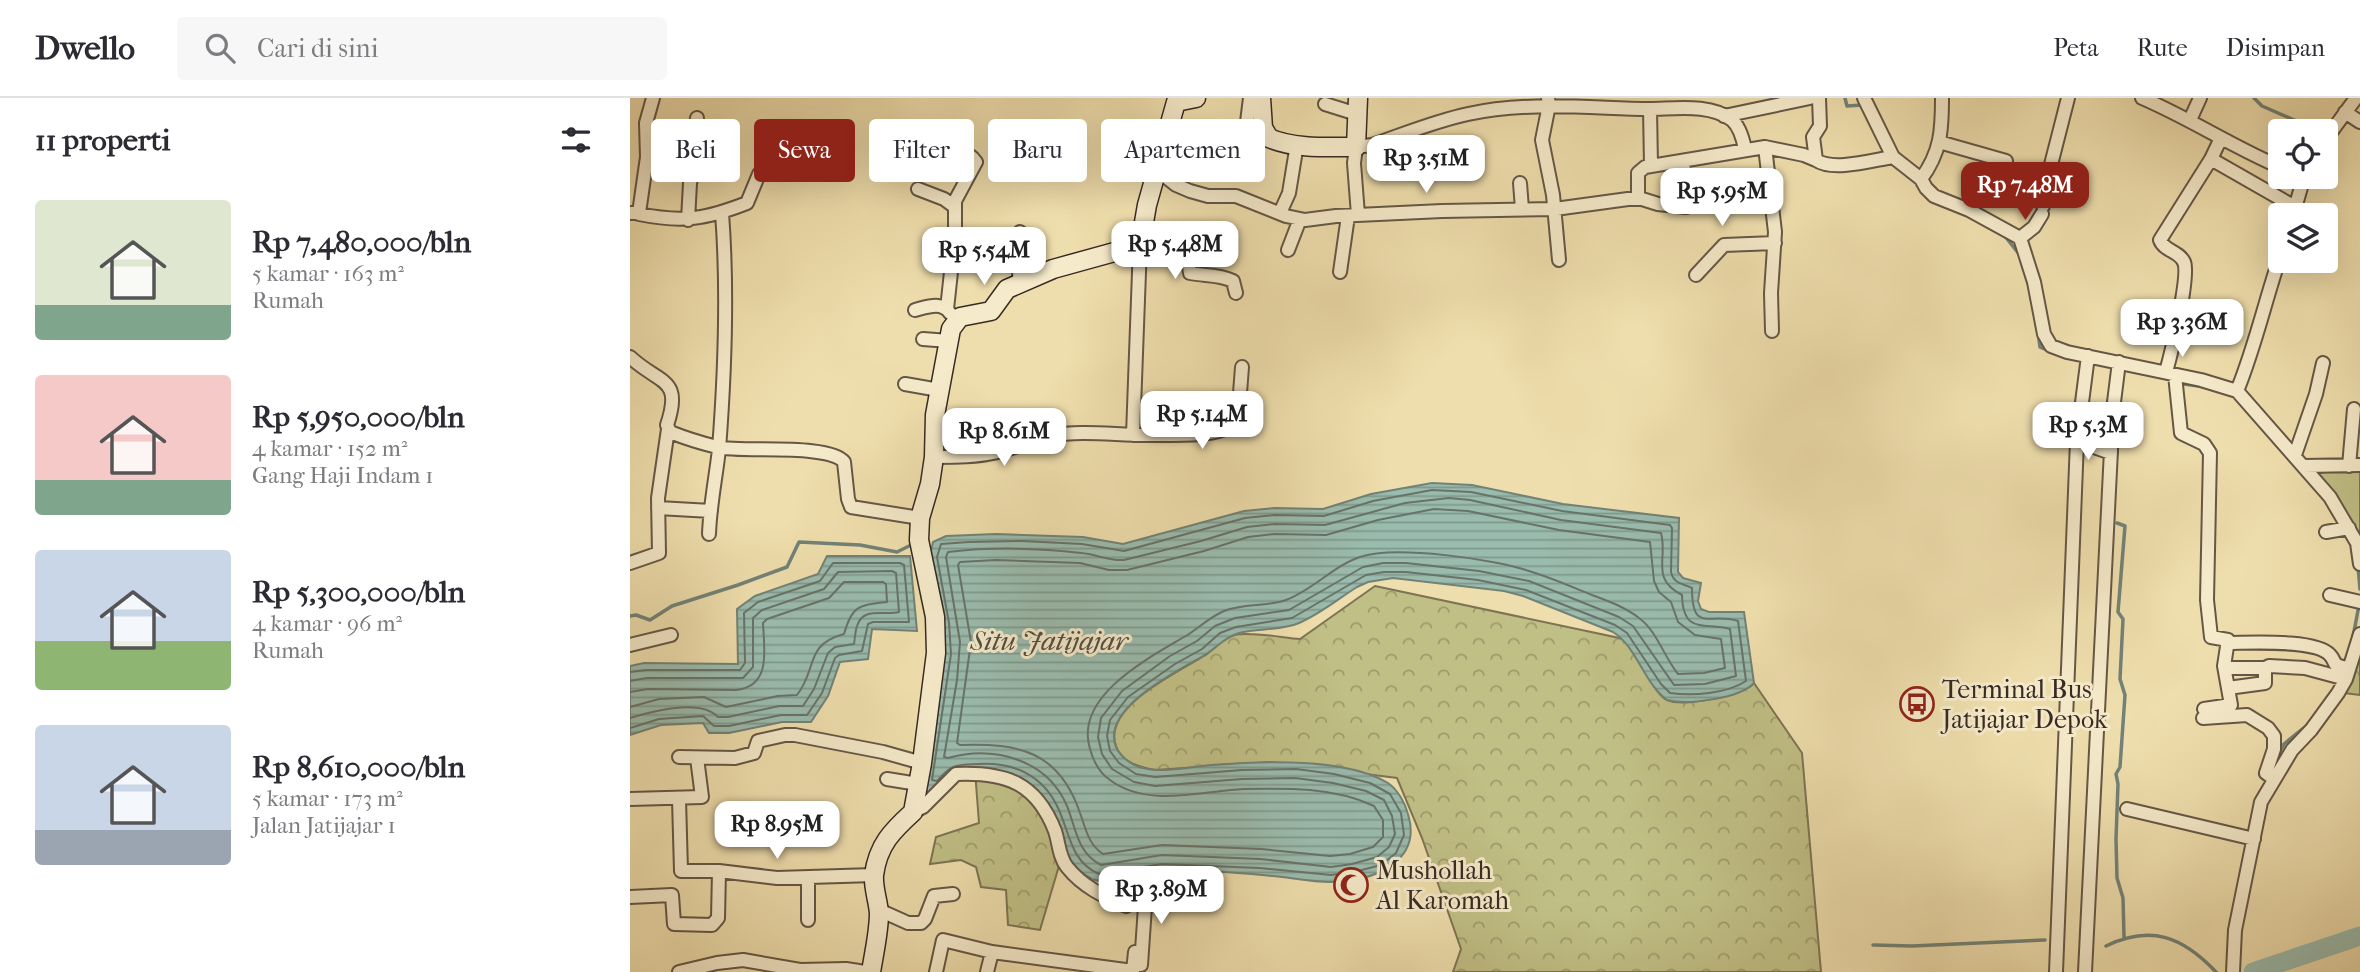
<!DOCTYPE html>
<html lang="id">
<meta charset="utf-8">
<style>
body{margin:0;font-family:"IM FELL French Canon",serif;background:#f7f7f7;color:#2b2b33;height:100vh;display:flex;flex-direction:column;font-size:26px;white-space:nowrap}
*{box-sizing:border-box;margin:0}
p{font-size:23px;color:#7c7c81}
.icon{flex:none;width:38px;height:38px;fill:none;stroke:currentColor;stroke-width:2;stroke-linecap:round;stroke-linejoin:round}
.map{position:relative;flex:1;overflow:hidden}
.details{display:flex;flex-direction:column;background:#fff;width:630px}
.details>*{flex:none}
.banner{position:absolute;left:21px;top:21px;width:665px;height:63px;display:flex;gap:14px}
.controls{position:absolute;left:1638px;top:21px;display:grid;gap:14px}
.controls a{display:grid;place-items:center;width:70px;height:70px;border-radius:7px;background:#fff;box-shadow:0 7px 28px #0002;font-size:35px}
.price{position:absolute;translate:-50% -60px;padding:0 16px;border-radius:14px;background:#fff;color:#222;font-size:23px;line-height:46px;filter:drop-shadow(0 2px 4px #0008)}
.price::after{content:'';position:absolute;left:50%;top:42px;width:21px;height:16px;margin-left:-10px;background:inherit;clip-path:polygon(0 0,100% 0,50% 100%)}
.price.on{background:#8f2418;color:#fff}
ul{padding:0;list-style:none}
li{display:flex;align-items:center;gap:21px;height:175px;padding:0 35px}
li span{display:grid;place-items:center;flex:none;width:196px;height:140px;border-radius:7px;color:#555}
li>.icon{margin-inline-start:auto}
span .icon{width:84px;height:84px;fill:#fffc;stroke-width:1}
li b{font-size:30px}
h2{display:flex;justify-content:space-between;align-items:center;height:84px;padding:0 35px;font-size:30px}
.pill{padding:0 24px;border-radius:7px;background:#fff;box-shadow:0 7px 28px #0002;font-size:24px;line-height:63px}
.pill.on{background:#8f2418;color:#fff}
header{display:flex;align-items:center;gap:42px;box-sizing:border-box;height:98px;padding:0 35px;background:#fff;border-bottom:2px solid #e1e1e2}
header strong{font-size:33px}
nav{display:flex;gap:38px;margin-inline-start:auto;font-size:24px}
.search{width:490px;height:63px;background:#f7f7f7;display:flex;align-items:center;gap:18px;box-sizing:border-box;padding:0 24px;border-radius:7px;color:#7c7c81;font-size:26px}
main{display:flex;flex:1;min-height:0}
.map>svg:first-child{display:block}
.forest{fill:url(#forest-crowns);stroke:#7c7454;stroke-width:2}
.pitch{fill:#c0bf85;stroke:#7c7454;stroke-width:2}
.water{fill:url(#water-rules);stroke:#728277;stroke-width:2}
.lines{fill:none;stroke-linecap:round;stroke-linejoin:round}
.shore{stroke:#687369;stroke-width:2}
.stream{stroke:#728277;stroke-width:3.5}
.river{stroke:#9abcae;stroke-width:19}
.street-casing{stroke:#655746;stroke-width:16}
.secondary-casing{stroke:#372a24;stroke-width:21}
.street{stroke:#f5eaca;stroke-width:12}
.secondary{stroke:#f5eaca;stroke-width:18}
.labels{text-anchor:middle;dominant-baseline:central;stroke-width:6;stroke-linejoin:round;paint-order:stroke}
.poi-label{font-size:26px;fill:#372a24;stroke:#f5eaca;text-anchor:start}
.water-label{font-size:28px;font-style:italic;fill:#504e46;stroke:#f5eaca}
</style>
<header>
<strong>Dwello</strong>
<div class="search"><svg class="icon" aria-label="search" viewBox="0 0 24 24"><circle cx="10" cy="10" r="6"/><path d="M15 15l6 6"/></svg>Cari di sini</div>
<nav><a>Peta</a><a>Rute</a><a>Disimpan</a></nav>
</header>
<main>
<section class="details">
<h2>11 properti<svg class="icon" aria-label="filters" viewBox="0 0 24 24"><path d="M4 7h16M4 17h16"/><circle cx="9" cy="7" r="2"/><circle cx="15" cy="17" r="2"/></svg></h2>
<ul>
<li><span style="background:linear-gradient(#dfe7d0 75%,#7fa58c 0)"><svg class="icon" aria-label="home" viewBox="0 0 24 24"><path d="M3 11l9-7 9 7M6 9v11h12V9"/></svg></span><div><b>Rp 7,480,000/bln</b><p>5 kamar · 163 m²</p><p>Rumah</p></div></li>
<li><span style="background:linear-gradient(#f6c9c9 75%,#7fa58c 0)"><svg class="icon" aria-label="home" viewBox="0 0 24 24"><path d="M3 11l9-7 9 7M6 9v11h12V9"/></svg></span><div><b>Rp 5,950,000/bln</b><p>4 kamar · 152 m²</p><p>Gang Haji Indam 1</p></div></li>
<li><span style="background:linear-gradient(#c9d6e8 65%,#8fb573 0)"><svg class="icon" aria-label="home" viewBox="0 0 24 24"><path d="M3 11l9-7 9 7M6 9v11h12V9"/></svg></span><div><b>Rp 5,300,000/bln</b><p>4 kamar · 96 m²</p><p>Rumah</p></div></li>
<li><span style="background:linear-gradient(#c9d6e8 75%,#9aa5b1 0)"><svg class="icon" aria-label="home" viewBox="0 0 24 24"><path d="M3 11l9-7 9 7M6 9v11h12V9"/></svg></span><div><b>Rp 8,610,000/bln</b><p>5 kamar · 173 m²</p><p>Jalan Jatijajar 1</p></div></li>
</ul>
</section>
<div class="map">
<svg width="1730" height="874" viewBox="0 0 1730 874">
<defs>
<pattern id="forest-crowns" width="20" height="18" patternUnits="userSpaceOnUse" patternTransform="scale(1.75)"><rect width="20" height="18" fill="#c0bf85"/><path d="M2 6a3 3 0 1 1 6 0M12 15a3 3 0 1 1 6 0" fill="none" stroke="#9d9b6d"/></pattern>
<pattern id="water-rules" width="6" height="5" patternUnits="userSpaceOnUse" patternTransform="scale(1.75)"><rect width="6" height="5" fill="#9abcae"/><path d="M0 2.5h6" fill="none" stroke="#7e998d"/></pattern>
</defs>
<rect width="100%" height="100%" fill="#efdead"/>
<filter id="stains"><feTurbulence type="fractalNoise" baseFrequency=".00286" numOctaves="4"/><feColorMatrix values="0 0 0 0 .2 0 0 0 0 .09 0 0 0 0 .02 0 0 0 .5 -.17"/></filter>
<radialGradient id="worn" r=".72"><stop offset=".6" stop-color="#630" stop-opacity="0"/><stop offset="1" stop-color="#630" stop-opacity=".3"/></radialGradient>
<path class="forest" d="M745,488L994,541L1025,590C1029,595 1032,600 1037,602C1053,609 1112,598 1124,585L1172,655L1191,874H823L831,851L792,740L767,680L640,664L525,672C509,669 492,665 486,648C472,609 548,574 574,558C585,551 592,540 605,537C618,533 654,540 670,541Z
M1730,531V597L1713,595Z
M360,672L381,676L398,683L405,689L422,713L434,751L410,832L378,827L376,792L351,789L346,769L331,762L300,766L306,739L349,725L345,673Z"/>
<path class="pitch" d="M1703,372H1730V450L1686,376Z"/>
<path class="water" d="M802,385L842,387L933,406L1049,420L1048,474L1053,480L1071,485L1068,503L1071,511L1079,514H1114L1124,585C1109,601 1057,607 1037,602C1013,584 1008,550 983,534L893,498L874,493L763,480L738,484L727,489C708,501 690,516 669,525C650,533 629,530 609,535C594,539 586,551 573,558C547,573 470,611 486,649C490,658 500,666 509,669C531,676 559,669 582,667C631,663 715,659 758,685C768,692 775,705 778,716C793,765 741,784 701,784C685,784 668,781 652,779C623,776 594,773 566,773C554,773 541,772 529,773C511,776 479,788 462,781C416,759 439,693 378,675C366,671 347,670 335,673C325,676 306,695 296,703L294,696L314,556L313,526L300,458L303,444L316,438L366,436L453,439L493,446L614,413L645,410L693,411L741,396Z
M197,458H280L287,533L242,531L238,561L210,564L198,598L181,624H152L99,635H79L73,625L31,627L0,637V568L14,565L108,566L107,511L125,498L188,476Z"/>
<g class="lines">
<path class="shore" d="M802,392L841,394L932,413L1040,427L1042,430L1041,474C1044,486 1052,485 1062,490C1062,536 1079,514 1108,523L1116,583C1096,596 1063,598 1040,595L1031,586L997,535L985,527L896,492L848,482L776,474H754L736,477L662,520L606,529L590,535L572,551L545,566L498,599L480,622L477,638L480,653L489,665L506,676L525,679L612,672L666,671L704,676L740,685L760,696L771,715L774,737L766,755L751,767L724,774L701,777L629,770L532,766L469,776C440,763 440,735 428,710C413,677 383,664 349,666C327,667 322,665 307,683L302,682L321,556L319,525L307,459L311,446L339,444L392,443L452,446L494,453L615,420L645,417L694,418L743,403Z
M819,400L840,402L931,422L1031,435C1038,460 1020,481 1052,497C1053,537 1074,524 1100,531L1106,578L1075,586L1044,587L1003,528L989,519L899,483L849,473L776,465H753L733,469L659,512L605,520L585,528L567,543L540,558L492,593L471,620L468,639L472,656L482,671L504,684L525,688L612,681L665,680L703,685L736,693L754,702L762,718L765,736L759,749L747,759L722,766L701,769L630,761L532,757L471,767C447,755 446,730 437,708C417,661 363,647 318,660L314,659L327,582L330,544L316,459L318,454C361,449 408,450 451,455C465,456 479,463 494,462L571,443L617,429L645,426L695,427L775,405Z
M804,411L838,413L929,432L1020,444L1024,483L1029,494L1041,504L1048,524L1065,537L1091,541L1095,570L1074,575L1048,576C1034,559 1027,533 1009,520C995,509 978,503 962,497C942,489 922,480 902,474C867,461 764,447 730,459C703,468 683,492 656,502C636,509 614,505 594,513C580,519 571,528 559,536C523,558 447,595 459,647C462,660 468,674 480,682C517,710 571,693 614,691C657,690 704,689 744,708L753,722V739L743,749L720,756L700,758L631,751L532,747L473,756C458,746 456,731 450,715C429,653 389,645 330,647L327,645L341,544L328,467L330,464L366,462L450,465L479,472H497L574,453L618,439L645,436L696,437L748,422Z
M0,574L16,572H110L115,565L114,515L128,504L190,483L203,465H270L274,467L279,524H243L238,526L232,553L209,557L205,560L192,595L177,617H151L99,628H84L73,618L29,621L0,630
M0,583L17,580H113L123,569V520L132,512L194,491L208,474L262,473L266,475L269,514C255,518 233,508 227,528C225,534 225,540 224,546L205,549L198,555L184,591L173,608H149L98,619H88C70,600 23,613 0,620
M0,594L18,591L106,592C142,588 134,551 133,525L137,521L199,500L214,484H253L256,486L257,504C229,507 222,507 214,536C174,547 188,570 167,597L148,598L96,609L74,599L29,601L0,609"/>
<path class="stream" d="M1215,0L1217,8L1232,7
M1624,0L1632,8L1671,25
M1374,137L1389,156
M1408,234L1410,249L1418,252
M1554,286L1575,289
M1487,425L1495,428L1488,514L1493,521L1490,581L1495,597L1490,669L1486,676L1488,686L1486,741L1487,780L1493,800L1494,839
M1728,468L1730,491
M0,518L6,517L20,522L42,508L108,487L157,469L169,444L230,447L267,454L283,446
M1722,544L1729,507
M1647,658L1654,646L1681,624
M1243,847L1282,848L1415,842
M1476,848C1521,826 1553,839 1586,874"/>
<path class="river" d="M1623,874L1730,838"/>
<g class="street-casing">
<path id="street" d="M918,0L919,7L912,42L923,97L929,162
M1189,0L1190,28L1183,39L1186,62C1203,74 1243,62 1263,59
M1234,0L1263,59L1291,81L1296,90L1304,98L1339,112L1390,140L1404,184L1414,236L1421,248L1437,254L1571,282L1607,293L1700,399L1727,445L1730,466
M1512,0C1559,20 1603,49 1650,69
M695,6L727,16
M1020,11L1021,67
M1715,14L1730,24
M1094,18L1180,0
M1560,22L1570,0
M1696,41L1726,0
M1309,44L1376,63
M299,49C315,50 337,50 346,64L325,103V137L317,211
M1135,49L1145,134L1141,195L1142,233
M1581,61L1665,109
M612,64L620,0
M527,72L546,87L560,93L578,98H606L656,118L675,122L706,118L812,113L925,111L998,101H1012L1028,106L1056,109L1058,107L1053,64
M1291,81C1311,54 1312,32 1312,0
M890,85L892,111
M288,91L314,101L325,109
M1008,101V75L1015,69L1135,49L1174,57L1186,62
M1413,108L1414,94L1438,0
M0,115H9L17,59L16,25L23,0
M650,115L659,95L667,46
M9,116C53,125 76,121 117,105L129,76
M728,117L724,65L726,49L742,47C774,36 805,23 838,16C898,3 958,10 1019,11C1044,11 1080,5 1102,22C1110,29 1113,41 1115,51
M1663,117L1674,79
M58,122L60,85L65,67L64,45L67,20
M1390,140L1404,129L1412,116
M511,143L551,149L557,155L560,175C575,178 589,176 603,183L606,195
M658,152L670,121
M710,174L718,118
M1066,177L1094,147L1145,145
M389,186L390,134
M285,212C297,209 312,203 320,215
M293,241L319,243
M0,259C30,287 53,279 37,327L40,334C55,340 71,345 87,349C112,355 199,345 214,364L218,401L221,409L290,420
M1536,274C1541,256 1560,178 1554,164C1549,153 1534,153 1530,142L1581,61L1591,40
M1545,277L1551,335L1574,346L1580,355L1577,502L1581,539L1598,542L1594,568L1601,607L1574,611
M275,286L309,292
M1607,293C1625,249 1635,203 1650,159
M503,337L510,147
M1447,343L1481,355
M1665,357L1686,296L1693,265
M304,359C326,359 347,359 368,354C386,350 402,341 420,338C451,332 484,337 516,337C539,336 595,342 608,321L612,269
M1674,368L1730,367
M1719,368L1724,311
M28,410L81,413
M1696,434L1719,430
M79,436C80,407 86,379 89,351C95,273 98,193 92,115
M0,465L29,455L28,400L38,331
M1700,497L1730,504
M1598,545C1620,545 1686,541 1700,557C1703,560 1704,564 1706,567L1719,571
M0,547L41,537
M1595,570H1635
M1598,590L1635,585V570L1639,568L1675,570L1716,581
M1573,620L1617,617L1638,630L1644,638V651L1636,675L1644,681
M49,659L105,660L124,655L128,643L155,637H165L253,654L292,665
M257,681L288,686
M0,701L72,699L67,660
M49,701L51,773H89L147,780L244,777
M1497,711L1624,741
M283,714L293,709L326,676C375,674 406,684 425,733C429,745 429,759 437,769C453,789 473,798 496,808
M0,799L42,797L44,826L82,827L88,820L89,773
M249,812L278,825H291L295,821L304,798L323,796
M178,822V780
M511,867L517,779
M49,874L87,865L113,862L170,872L216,871L235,874
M306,874L313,842L362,854
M357,874L362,854L503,873L505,854
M1426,874L1447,343L1458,258
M1455,874L1483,312L1489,264
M1603,874L1605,832L1631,704L1662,652L1681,632L1708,595L1716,581L1730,536"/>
</g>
<g class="secondary-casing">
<path id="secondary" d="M631,0L633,30L639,40C664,51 698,49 726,49L728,0
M241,874C244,855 249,834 249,815C248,802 243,790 244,777C248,747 262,733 283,714L292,665L306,555L305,519L289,442L290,420L300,386L304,359L305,317L321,231L330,219L361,213L377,191L423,171L510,147L517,107L546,4L566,0"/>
</g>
<use href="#street" class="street"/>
<use href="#secondary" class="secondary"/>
</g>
<defs>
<g id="bus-ring" transform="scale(1.75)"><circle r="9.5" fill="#f5eaca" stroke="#8f2418" stroke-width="1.5"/><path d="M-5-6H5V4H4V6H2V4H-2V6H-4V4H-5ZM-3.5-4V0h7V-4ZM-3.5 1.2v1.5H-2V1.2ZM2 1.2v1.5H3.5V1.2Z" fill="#8f2418"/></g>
<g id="mosque-ring" transform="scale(1.75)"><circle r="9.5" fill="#f5eaca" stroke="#8f2418" stroke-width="1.5"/><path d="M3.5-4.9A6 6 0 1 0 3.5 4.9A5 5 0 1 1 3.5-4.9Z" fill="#8f2418"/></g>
</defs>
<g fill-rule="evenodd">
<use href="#bus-ring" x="1287" y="606"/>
<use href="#mosque-ring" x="721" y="787"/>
</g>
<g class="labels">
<g class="poi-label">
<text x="1312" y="591">Terminal Bus<tspan x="1312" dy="30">Jatijajar Depok</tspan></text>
<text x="746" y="772">Mushollah<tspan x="746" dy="30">Al Karomah</tspan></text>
</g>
<g class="water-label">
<text x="419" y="542">Situ Jatijajar</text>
</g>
</g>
<rect width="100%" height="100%" filter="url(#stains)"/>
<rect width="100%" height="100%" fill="url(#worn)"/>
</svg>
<div class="controls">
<a><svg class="icon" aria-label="locate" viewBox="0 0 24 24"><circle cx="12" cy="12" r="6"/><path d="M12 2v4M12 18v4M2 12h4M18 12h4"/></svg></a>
<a><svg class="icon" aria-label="layers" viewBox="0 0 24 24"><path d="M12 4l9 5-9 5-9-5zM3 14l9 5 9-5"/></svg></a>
</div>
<b class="price" style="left:796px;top:97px">Rp 3.51M</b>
<b class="price on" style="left:1395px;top:124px">Rp 7.48M</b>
<b class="price" style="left:1092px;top:130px">Rp 5.95M</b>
<b class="price" style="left:545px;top:183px">Rp 5.48M</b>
<b class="price" style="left:354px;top:189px">Rp 5.54M</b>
<b class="price" style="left:1552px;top:261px">Rp 3.36M</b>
<b class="price" style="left:572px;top:353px">Rp 5.14M</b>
<b class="price" style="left:1458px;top:364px">Rp 5.3M</b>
<b class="price" style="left:374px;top:370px">Rp 8.61M</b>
<b class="price" style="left:147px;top:763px">Rp 8.95M</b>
<b class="price" style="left:531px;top:828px">Rp 3.89M</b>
<div class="banner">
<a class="pill">Beli</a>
<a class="pill on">Sewa</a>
<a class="pill">Filter</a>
<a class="pill">Baru</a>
<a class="pill">Apartemen</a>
</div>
</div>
</main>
